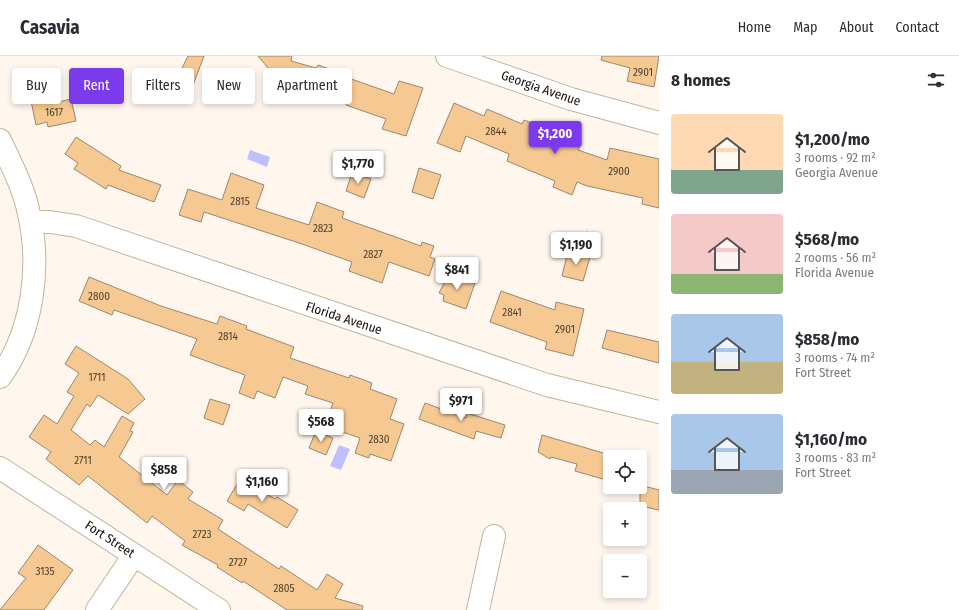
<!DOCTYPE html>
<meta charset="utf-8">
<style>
body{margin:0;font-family:"Fira Sans Condensed",sans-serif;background:#f2f2f3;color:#2b2b33;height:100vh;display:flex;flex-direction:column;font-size:15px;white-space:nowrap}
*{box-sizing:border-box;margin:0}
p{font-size:13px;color:#7c7c81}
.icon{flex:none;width:22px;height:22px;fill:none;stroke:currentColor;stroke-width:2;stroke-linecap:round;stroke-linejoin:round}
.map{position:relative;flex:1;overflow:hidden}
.panel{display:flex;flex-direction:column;background:#fff;width:300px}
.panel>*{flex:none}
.top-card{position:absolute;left:12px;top:12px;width:380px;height:36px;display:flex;gap:8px}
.tools{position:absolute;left:603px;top:394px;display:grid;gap:8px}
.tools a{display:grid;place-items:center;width:44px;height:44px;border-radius:4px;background:#fff;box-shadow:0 2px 6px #0003;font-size:20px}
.price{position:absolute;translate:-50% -34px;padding:0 9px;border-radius:4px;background:#fff;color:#222;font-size:13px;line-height:26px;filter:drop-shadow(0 1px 2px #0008)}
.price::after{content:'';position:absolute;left:50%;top:24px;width:12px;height:9px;margin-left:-6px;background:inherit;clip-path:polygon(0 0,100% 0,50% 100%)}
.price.active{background:#7c3aed;color:#fff}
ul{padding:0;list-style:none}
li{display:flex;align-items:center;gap:12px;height:100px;padding:0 12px}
li span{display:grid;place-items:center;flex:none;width:112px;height:80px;border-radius:4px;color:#555}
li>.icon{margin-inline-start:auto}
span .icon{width:48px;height:48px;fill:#fffc;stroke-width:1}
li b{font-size:17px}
h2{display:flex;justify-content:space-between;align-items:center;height:48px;padding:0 12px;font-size:17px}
.pill{padding:0 14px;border-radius:4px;background:#fff;box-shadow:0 2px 6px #0003;font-size:14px;line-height:36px}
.pill.active{background:#7c3aed;color:#fff}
header{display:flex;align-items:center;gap:24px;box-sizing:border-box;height:56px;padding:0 20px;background:#fff;border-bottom:1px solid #e1e1e2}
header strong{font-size:19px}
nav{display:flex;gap:22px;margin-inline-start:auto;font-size:14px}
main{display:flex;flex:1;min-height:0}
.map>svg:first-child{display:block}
.water{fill:#c1c0ff}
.building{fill:#f6c992;stroke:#998772}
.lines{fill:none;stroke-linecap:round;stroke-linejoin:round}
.minor-casing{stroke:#c4b29b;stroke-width:24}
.minor{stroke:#fff;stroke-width:22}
.labels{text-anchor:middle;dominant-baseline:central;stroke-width:3;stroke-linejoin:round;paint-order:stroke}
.number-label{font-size:11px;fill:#4e3e2a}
.street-label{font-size:13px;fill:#161008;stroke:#fff}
</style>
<header>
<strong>Casavia</strong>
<nav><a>Home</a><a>Map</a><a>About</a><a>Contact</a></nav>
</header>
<main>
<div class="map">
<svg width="659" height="554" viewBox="0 0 659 554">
<rect width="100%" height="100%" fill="#fff7ee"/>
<path class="water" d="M218,23L224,26L232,23L235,29C228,37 216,35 208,31V26Z
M250,94L270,101L267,111L247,103Z
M339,389L350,393L341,414L330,410Z"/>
<path class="building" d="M188,0H204L190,37L173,30Z
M258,0H292L291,5L316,12L318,9L338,16L337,18L394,38L399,25L423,32L406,80L382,73L386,63L346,49L350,38L268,12Z
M602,0H659L654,31L627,25L630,12L601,4Z
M48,36L50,48L71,43L76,65L48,71L47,66L36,69L30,40Z
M454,47L484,60L487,53L522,68L524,64L562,79L561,82L581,88L578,94L607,104L610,92L659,103V152L642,148L643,142L587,130L577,126L572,139L553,131L555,125L507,105L509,98L466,80L460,96L437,87Z
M76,81L121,110L119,114L161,129L154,146L108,129L106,133L74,113L78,107L65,98Z
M419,112L441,119L433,143L412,136Z
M231,117L264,129L256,152L309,169L317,146L344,156L342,162L421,190L422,186L434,190L430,201L435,203L429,220L389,206L382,227L349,215L352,206L302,188L204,156L201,166L179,159L188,133L222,144Z
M352,117L371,123L364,142L346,135Z
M586,176L599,179L595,192L583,189Z
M568,195L590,201L583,225L562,220Z
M449,218L475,227L466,253L443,245L444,239L439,237Z
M89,221L161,250L217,268L220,260L247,270L246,273L294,291L290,302L349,322L350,319L372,327L370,333L397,343L390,363L404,368L391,405L370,398L369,402L355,397L360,382L325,370L333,347L305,338L308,330L283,321L275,342L257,335L254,343L239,337L245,319L190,299L197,283L114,254L112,259L79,245Z
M501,235L555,254L556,246L584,253L573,300L545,293L547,286L490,266Z
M607,274L659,286V307L602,292Z
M76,290L128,323L145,343L128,358L98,339L90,351L87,348L71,374L90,389L95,384L104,391L122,360L134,367L130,375L133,376L119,401L167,439L178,424L193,436L188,443L223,464L218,473L279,513L281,510L317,534L327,518L343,528L335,542L363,550L362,554H287L243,525L242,527L217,511L218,509L182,489L185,485L152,460L147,467L88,420L79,429L46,403L51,396L29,381L44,359L57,368L74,340L67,336L79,317L65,308Z
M210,343L230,349L223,369L204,362Z
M425,347L466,362L467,357L505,369L501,382L476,375L474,383L419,363Z
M316,375L333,382L326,399L309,392Z
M542,379L610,399V425L575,415L577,408L551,401L550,403L538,396Z
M240,423L275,443L277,441L298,454L287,472L248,448L244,455L227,445Z
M640,429L659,434V454L640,450Z
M38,489L73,514L44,554H0L26,522L18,517Z"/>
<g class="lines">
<g class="minor-casing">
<path id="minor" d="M447,0L571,43L659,67
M0,84C11,108 24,132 29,158C41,211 33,276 0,321
M31,166H50L76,170L547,329L659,356
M0,412L219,554
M97,554L134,499
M478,554L494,480"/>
</g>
<use href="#minor" class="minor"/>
</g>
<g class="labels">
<g class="number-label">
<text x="643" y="16">2901</text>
<text x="54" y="56">1617</text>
<text x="496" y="75">2844</text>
<text x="619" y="115">2900</text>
<text x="240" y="145">2815</text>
<text x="323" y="172">2823</text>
<text x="373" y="198">2827</text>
<text x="99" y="240">2800</text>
<text x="512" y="256">2841</text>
<text x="565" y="273">2901</text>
<text x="228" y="280">2814</text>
<text x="97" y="321">1711</text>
<text x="379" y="383">2830</text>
<text x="83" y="404">2711</text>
<text x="202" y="478">2723</text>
<text x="238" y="506">2727</text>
<text x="45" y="515">3135</text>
<text x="284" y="532">2805</text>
</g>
<g class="street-label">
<text transform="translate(541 32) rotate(19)">Georgia Avenue</text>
<text transform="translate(344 262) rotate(18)">Florida Avenue</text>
<text transform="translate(110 483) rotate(33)">Fort Street</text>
</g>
</g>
</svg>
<div class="tools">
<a><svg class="icon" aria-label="locate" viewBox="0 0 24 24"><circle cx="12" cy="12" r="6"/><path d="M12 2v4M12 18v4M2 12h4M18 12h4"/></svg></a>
<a>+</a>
<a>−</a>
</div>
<b class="price active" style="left:555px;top:99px">$1,200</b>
<b class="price" style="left:358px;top:129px">$1,770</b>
<b class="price" style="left:576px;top:210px">$1,190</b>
<b class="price" style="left:457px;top:235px">$841</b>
<b class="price" style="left:461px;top:366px">$971</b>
<b class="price" style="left:321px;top:387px">$568</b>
<b class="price" style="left:164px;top:435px">$858</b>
<b class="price" style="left:262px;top:447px">$1,160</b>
<div class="top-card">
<a class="pill">Buy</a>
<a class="pill active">Rent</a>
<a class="pill">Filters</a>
<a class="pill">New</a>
<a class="pill">Apartment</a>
</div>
</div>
<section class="panel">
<h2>8 homes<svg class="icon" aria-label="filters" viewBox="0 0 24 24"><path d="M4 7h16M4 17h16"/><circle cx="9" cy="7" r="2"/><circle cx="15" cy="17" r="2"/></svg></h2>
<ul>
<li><span style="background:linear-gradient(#ffd9b3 70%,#7fa58c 0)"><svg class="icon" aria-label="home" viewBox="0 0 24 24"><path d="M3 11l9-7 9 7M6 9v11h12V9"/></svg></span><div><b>$1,200/mo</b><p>3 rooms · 92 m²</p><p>Georgia Avenue</p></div></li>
<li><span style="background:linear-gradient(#f6c9c9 75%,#8fb573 0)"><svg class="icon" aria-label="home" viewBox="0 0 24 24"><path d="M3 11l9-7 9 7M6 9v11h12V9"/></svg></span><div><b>$568/mo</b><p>2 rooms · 56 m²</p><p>Florida Avenue</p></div></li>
<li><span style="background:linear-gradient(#a9c7e8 60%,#c2b280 0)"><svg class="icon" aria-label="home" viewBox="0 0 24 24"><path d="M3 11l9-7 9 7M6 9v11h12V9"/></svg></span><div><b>$858/mo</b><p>3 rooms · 74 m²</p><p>Fort Street</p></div></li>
<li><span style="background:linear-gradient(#a9c7e8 70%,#9aa5b1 0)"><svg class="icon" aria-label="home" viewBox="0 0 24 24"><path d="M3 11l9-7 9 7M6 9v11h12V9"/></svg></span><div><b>$1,160/mo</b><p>3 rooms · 83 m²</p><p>Fort Street</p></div></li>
</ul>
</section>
</main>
